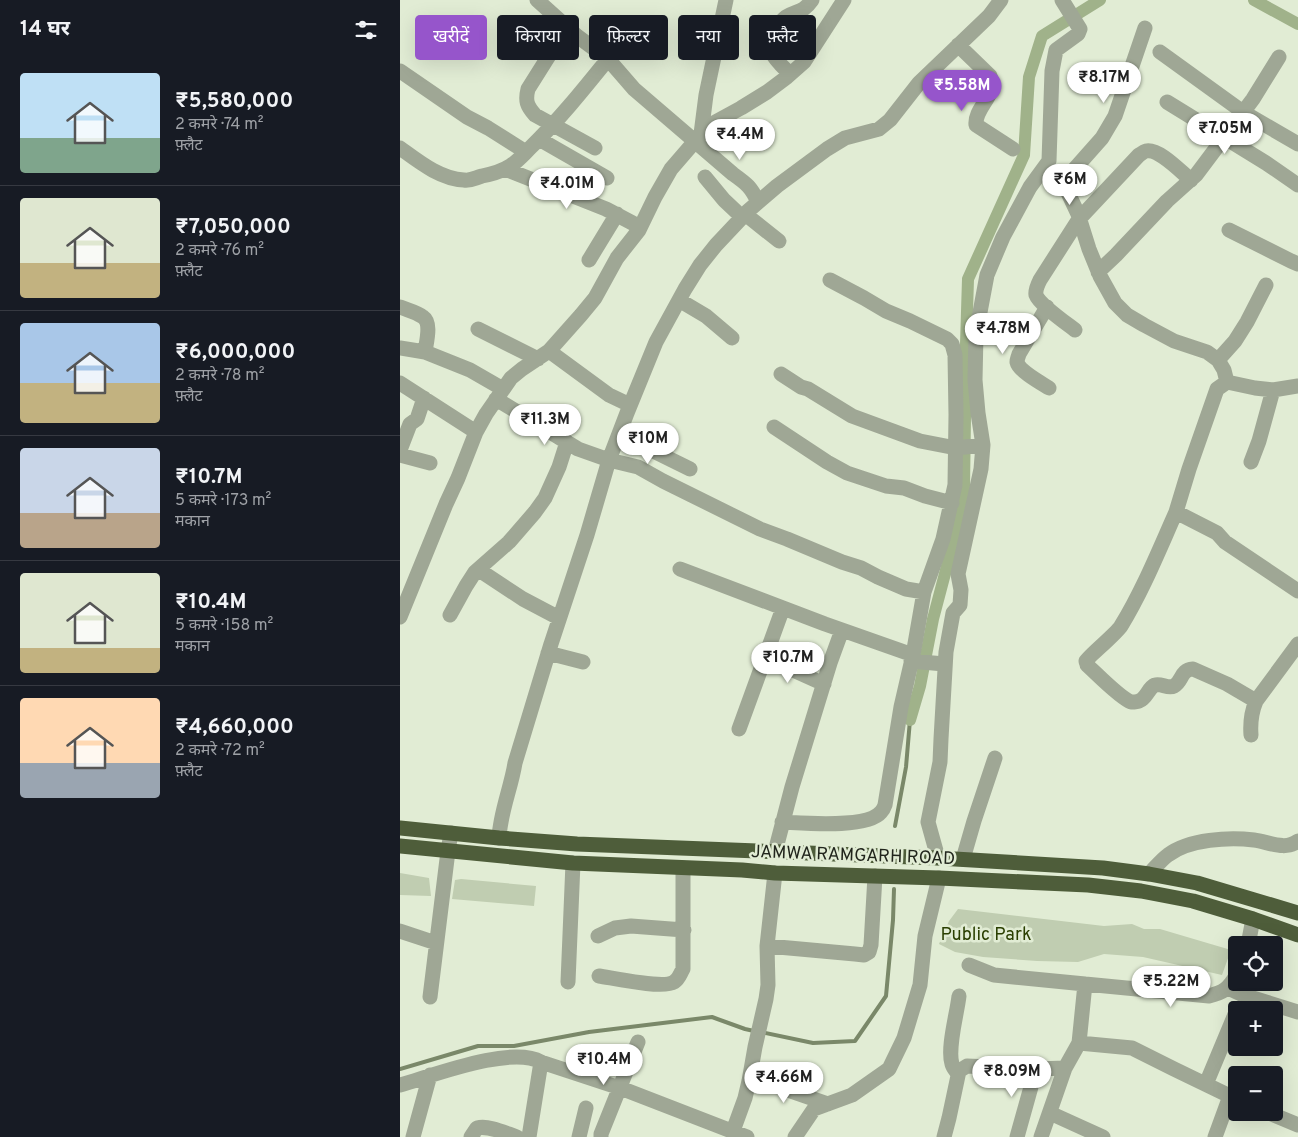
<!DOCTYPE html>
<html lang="hi">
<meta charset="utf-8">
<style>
body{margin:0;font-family:Overpass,"Noto Sans Devanagari",sans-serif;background:#242831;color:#f1f3f6;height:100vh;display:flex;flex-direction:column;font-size:19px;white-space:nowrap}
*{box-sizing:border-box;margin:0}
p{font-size:16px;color:#9ea1a6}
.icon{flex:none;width:28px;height:28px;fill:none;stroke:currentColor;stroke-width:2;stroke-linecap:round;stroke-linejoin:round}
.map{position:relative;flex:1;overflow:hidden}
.side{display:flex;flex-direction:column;background:#171b24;width:400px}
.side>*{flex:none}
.banner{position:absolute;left:15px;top:15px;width:475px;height:45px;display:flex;gap:10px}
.controls{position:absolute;left:828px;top:936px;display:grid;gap:10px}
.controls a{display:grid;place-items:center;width:55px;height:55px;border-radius:5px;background:#171b24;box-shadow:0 5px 20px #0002;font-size:25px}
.price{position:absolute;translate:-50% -42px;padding:0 11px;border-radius:18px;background:#fff;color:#222;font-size:16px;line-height:32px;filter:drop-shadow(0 1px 2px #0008)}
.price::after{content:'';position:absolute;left:50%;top:30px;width:15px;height:11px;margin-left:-8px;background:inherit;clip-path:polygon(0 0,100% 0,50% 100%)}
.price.active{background:#9655cb;color:#fff}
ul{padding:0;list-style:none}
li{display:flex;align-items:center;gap:15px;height:125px;padding:0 20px}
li+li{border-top:1px solid #363941}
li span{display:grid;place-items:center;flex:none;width:140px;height:100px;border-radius:5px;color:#555}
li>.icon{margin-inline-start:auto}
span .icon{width:60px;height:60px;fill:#fffc;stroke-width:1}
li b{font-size:21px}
h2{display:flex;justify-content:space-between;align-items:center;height:60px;padding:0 20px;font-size:21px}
.pill{padding:0 18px;border-radius:5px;background:#171b24;box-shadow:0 5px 20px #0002;font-size:18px;line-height:45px}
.pill.active{background:#9655cb;color:#fff}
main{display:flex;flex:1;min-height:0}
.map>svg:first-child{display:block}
.green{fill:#c0cdb1}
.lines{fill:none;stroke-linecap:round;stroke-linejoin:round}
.stream{stroke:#7a8869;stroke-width:4}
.canal{stroke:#a0b28a;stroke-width:12}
.minor{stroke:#9fa795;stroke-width:15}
.highway{stroke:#4e5d3a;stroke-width:15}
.labels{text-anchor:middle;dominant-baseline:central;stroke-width:5;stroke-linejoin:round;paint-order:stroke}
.street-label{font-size:18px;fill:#21251c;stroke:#e1ecd4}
.park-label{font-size:18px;fill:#2a3f00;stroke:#e1ecd4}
</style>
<main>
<section class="side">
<h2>14 घर<svg class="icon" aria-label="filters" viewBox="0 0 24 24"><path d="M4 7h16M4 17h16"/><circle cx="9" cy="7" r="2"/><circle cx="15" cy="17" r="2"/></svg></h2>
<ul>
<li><span style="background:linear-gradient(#bfe0f5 65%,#7fa58c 0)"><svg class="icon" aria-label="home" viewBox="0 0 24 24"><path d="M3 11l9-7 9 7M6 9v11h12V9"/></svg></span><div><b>₹5,580,000</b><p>2 कमरे · 74 m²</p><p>फ़्लैट</p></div></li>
<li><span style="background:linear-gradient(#dfe7d0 65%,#c2b280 0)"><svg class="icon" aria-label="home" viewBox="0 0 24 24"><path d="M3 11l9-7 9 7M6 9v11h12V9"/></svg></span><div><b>₹7,050,000</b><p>2 कमरे · 76 m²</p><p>फ़्लैट</p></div></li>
<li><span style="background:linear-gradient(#a9c7e8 60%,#c2b280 0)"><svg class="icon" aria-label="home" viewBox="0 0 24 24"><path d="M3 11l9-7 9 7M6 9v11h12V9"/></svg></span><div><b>₹6,000,000</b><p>2 कमरे · 78 m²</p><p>फ़्लैट</p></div></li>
<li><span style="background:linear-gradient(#c9d6e8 65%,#b9a48a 0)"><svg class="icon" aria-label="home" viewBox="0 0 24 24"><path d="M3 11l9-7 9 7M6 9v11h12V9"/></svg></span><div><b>₹10.7M</b><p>5 कमरे · 173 m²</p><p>मकान</p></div></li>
<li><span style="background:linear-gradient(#dfe7d0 75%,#c2b280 0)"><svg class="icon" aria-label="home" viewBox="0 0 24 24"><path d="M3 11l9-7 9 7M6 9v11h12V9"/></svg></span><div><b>₹10.4M</b><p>5 कमरे · 158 m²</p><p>मकान</p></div></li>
<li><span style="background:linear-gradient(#ffd9b3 65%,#9aa5b1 0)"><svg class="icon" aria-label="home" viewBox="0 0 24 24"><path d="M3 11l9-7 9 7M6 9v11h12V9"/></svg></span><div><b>₹4,660,000</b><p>2 कमरे · 72 m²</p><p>फ़्लैट</p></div></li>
</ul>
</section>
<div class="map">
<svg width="898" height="1137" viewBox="0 0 898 1137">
<rect width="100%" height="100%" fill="#e1ecd4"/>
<path class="green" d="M0,873L29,878L31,896L0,895Z
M61,879L136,886L134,906L52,899L55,880Z
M558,909L704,926L732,924L744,929H760L831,950L822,975L743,957L704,954L678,962L637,961L583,957L555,952L539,944L549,921Z"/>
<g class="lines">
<path class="stream" d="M495,826L506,767L510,720
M361,1032L413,1043L455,1041L486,996L493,920L494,889
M0,1069L78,1046H114L189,1032L312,1017L345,1029L354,1031"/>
<path class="canal" d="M854,0L898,24
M510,720L520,686L533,619L547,566L564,489L566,344L568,279L624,155L629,77L642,36L700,0"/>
<path class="minor" d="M137,0L177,36L208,59L234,89L333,174C347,184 351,187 358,202
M167,27L128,89C125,101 127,106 135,115L195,148
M558,45L590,76C599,95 574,107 576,125L613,149
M760,52L843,112L898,144
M0,71L67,117L88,128L126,152
M390,74C376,60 361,48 376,28C379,24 382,20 386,17C398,10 403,13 412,0
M767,102L866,163L898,185
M301,134L306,95L326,0
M139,139L207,178
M0,148C18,161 40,179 64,180C71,181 75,178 82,176C92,174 101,172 110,166C117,162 124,154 130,148C158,121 183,90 208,59
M646,166L663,182L678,214L689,249L700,276L715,303L727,315L744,325L774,341L807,352L818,360L824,370L827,382
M105,169L206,209L240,227
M305,177L324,200L342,217
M663,182L702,138L715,116L745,28
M345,214L379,241
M829,230L891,261L898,264
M189,260L217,214
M698,272L716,255L767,201L796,175L853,99L879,57
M279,300L306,316L332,338
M0,307C7,310 16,312 23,317C32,323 26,343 25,352L70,370L103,389
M647,307L619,354C618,358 617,359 617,362C619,371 641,383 649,388
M78,329L138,359
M675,330C666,323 639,304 636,295C635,290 638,284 640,280L679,219L739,155C741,154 743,152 746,151C759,148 781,172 791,180
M0,348L25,352
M149,351L209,395L230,405
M818,360L835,341L847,322L866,285
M381,374L401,387L408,389L452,416L520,441L556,448L583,445
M0,383L76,432
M96,399L178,449L209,460L238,467L263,481L360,529L387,539L442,562L461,568L478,577L506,589L524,592
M374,427L427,462L447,473L486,486L504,488L525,496L552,503
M219,434L290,469
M0,450L10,424L17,419L24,398
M0,455L30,463
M851,462L859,441L873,390
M776,512L789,469L817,389L827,382L855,388L873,390L898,386
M280,569L425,624L513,655
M79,570L123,599L159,618
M50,615L66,586L75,572L109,542L135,512L145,498L159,467L167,442
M0,617L46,504L58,478L76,432L86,414L111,378L122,369L149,351L181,315L195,298L217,258L239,230L255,197L271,169L290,147L294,141L308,126L341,108L367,92L387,77L404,62L444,0
M148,653L183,662
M364,657L424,684
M511,661L544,664
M856,701L827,684L793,669C780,670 783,681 774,686C768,689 761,683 755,685C748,688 747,698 739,701C737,702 734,702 731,702C720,698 697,674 687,665C687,664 686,662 686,661C687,658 717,633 721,626C743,590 759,550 776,512L817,533L825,542L898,591
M339,729L383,608
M851,735C850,722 851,713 856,701L898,644
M382,822C404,823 467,829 481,812C483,810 484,808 485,805L501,707L513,655L524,592L543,539L555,485L556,415L555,355L552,344L547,339L510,321L486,311L464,298L430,280
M99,838C100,813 111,788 115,763L151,644L187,535L209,460L227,413L256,342L285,289L300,265L316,245L348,211L377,186L427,149L445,138L479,129L490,120L519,83L589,16L601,0
M375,852L392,787L430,663L442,630
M538,858L528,822L540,762L541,739L546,652L553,613L560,605L561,590L558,574L581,469L583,445L578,413L575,380L576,334L581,307L587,275L603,237L630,187L649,161L652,71L656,50L678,34L680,29L662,0
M563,859L574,821L595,758
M749,874C755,868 761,860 768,855C789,839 829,837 854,840C869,842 885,851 898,841
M0,931L36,943
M198,936L215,928L231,926L284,930
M848,945L853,919
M367,946L455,954L464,955L469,952L471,945L475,876
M569,965L594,975L685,984L679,1043
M199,976C213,978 263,989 274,982C279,979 280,974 283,969V868
M168,982L173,863
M685,984L809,996C824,992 828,989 836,976
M828,988L843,995L898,1012
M30,997L48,851L51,833
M665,1068L679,1043L732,1048L774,1069L836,1099
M558,1074C556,1071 553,1068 552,1064C547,1048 557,1014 559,996
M350,1077L428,1104
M806,1084L836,1012
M0,1085C32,1076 111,1045 141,1062L223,1089L347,1137
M867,1112L898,1125
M650,1113L703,1137
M333,1131L345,1098L349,1081L355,1047L366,999L368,985L367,946L375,873
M13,1137L30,1075
M71,1137L77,1128C89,1125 105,1133 117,1137
M129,1137L141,1062
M179,1137L186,1108
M201,1137V1134L238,1042
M395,1137L414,1109L452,1095L489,1069L504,1038L520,985L525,936L539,878
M544,1137L549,1118L559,1071L567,1066L636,1069L665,1068L641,1137
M617,1137L636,1069
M815,1137L830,1096"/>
<path class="highway" d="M0,828L99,838L177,844L538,858L703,868L749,874L797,883L898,913
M0,846L173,863L342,870L375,873L539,878L688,885L741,891L793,901L853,919L898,935"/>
</g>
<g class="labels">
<g class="street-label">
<text transform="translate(453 856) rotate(2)">JAMWA RAMGARH ROAD</text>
</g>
<g class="park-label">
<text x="586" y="935">Public Park</text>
</g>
</g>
</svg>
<div class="controls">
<a><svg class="icon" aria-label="locate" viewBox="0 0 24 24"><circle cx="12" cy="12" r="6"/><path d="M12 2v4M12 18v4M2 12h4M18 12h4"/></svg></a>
<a>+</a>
<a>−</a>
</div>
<b class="price" style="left:704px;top:104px">₹8.17M</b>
<b class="price active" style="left:562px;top:112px">₹5.58M</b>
<b class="price" style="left:825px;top:155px">₹7.05M</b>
<b class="price" style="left:340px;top:161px">₹4.4M</b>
<b class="price" style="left:670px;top:206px">₹6M</b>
<b class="price" style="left:167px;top:210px">₹4.01M</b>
<b class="price" style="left:603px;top:355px">₹4.78M</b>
<b class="price" style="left:145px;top:446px">₹11.3M</b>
<b class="price" style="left:248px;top:465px">₹10M</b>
<b class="price" style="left:388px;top:684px">₹10.7M</b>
<b class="price" style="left:771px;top:1008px">₹5.22M</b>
<b class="price" style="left:204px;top:1086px">₹10.4M</b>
<b class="price" style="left:612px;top:1098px">₹8.09M</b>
<b class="price" style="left:384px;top:1104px">₹4.66M</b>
<div class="banner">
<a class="pill active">खरीदें</a>
<a class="pill">किराया</a>
<a class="pill">फ़िल्टर</a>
<a class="pill">नया</a>
<a class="pill">फ़्लैट</a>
</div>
</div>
</main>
